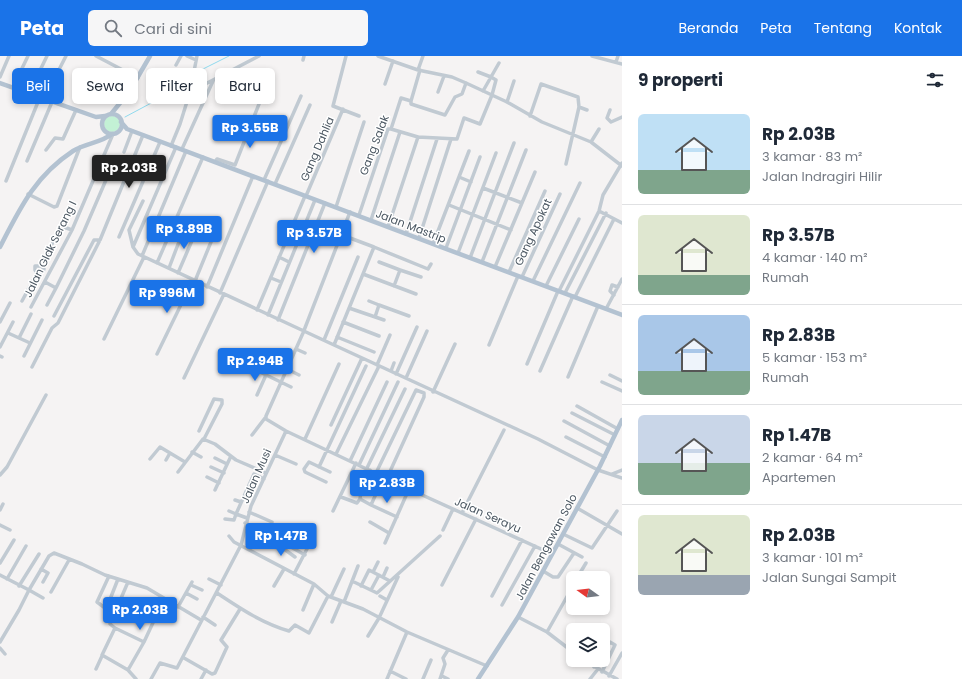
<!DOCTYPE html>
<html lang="id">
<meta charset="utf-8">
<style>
body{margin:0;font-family:Poppins,sans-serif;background:#f6f6f7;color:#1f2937;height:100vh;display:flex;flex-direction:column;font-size:15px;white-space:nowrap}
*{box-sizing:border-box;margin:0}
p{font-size:13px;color:#747a83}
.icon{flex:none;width:22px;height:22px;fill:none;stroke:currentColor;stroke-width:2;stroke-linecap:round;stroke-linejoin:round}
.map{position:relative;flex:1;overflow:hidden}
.details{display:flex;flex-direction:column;background:#fff;width:340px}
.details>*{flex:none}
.banner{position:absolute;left:12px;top:12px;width:380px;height:36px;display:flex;gap:8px}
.needle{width:26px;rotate:285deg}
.buttons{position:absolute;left:566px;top:515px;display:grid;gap:8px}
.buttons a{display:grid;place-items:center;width:44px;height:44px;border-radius:6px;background:#fff;box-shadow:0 2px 6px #0003;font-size:20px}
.price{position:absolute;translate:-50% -34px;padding:0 9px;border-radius:4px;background:#1a73e8;color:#fff;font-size:13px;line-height:26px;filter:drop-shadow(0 1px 2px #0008)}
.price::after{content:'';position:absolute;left:50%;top:24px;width:12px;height:9px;margin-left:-6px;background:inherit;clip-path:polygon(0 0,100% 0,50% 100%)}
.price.current{background:#222;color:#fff}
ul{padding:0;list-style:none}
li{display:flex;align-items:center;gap:12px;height:100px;padding:0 16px}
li+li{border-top:1px solid #e0e1e3}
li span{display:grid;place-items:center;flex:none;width:112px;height:80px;border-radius:6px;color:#555}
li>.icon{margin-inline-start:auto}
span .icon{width:48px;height:48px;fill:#fffc;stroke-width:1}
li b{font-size:17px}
h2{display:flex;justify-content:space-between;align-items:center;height:48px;padding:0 16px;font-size:17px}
.chip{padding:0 14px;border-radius:6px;background:#fff;box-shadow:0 2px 6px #0003;font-size:14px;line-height:36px}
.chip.current{background:#1a73e8;color:#fff}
header{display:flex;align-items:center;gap:24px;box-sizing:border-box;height:56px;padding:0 20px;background:#1a73e8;color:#fff}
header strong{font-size:19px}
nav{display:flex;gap:22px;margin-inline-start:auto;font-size:14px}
.search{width:280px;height:36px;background:#f6f6f7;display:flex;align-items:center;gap:10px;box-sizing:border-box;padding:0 14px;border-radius:6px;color:#747a83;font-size:15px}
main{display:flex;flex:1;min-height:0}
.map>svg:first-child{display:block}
.green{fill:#c3f1d5}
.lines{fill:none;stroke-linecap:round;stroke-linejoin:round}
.stream{stroke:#90daee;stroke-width:1}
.minor{stroke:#c1cad2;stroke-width:3.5}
.major{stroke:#b3c2d1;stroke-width:4.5}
.labels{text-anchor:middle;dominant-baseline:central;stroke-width:3;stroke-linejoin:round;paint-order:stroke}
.street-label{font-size:11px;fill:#4a5661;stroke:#fff}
</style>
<header>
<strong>Peta</strong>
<div class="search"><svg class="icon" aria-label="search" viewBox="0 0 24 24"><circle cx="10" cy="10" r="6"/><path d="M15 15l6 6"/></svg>Cari di sini</div>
<nav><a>Beranda</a><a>Peta</a><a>Tentang</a><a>Kontak</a></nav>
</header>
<main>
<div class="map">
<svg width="622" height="623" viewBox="0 0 622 623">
<rect width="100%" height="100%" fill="#f5f3f3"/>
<path class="green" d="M104 68a8 8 0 1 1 16 0a8 8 0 1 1-16 0Z"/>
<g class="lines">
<path class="stream" d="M195,17L229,0
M125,61L155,45L159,41L166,27L193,18"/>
<path class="minor" d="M96,0L138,22
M187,0L196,4
M346,0L333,50L359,60
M378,0L418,14L452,21L466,27L507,46L542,66L591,86L622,110
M592,0L622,8
M303,4L304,0
M616,6L618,0
M176,9L181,0
M418,14L423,0
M87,16L129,36
M478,16L491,21L499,7
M0,21L9,0
M385,28L393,5
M13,31L28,0
M190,36L259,0
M438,36L444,20
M29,37L47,0
M44,43L66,0
M411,45V48L445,59L455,41L462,38L466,27
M507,46L514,25
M579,51L587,54
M610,54L607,62L611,66L622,61
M530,60L541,28L578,41L579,51L566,108
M391,73L418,81L457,83L464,62L480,68L492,39L496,24L491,21L483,35
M591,86L599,73
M171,90L180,68L190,36L197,0
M182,93L213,25
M46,94L55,82L63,83L76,54
M124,96L132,75
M27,105L52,46
M215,106L217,103L235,109L259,48
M127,117L142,123
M459,121L471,126
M264,124L301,40
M6,125L40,41
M275,128L310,49
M483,132L522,147
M28,138L54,151L57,150L80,91
M306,140L343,53
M143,145L129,174L133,191L138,198L334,289L374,191L342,179
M449,149L511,174
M336,151L364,66
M599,155L622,167
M350,156L303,277L266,360V363L286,375L409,433L552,498
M359,159L388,73H391L401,42L411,45L420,14
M371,164L400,76
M388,171L418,81
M406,178L437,83
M119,181L160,86
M419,182L451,83
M433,188L469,95
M133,191L176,91
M374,191L428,213L431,208
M446,192L480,101
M458,197L496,97
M142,200L186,95
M279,201L289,206
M470,202L514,87
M379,206L400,214
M482,206L526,94
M157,207L203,101
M41,210L61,170L72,174
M495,211L535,116
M169,212L185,170
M509,216L545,135
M37,217L43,216L44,213L41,210
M37,217L35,214V210H41
M178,217L197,173
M363,218L416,238
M522,221L560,138
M271,222L281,226
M195,225L211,186
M533,225L580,127
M45,226L56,232L57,230L84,175L109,117L98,111
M394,230L400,214L421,221
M546,230L579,163
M207,231L253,120
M559,235L599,155L603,139L622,107
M220,237L268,125
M565,237L606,157
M614,239L610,235L612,229L618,231
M575,241L614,163
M22,245L37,217
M369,245L379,249L375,261
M47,249L56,232
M379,249L409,260
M31,251L72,174L113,78
M349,252L384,264
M606,253L622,223
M257,254L305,140
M268,259L315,144
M54,260L94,184H100
M278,264L325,147
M0,266L10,247
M343,266L379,280
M8,277L30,287
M337,281L374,296
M19,282L31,258
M104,283L144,201
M324,284L358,201
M334,289L538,383L598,414L622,422
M489,289L518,220
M0,291L13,266
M296,293L305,297
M157,298L193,224
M0,300L2,301
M24,300L42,264
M527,308L558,235
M377,309L390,279
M32,311L52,272L58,267L100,184L143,79
M287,313L299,319
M391,315L394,307
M540,315L573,240
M262,317L291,331
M396,318L417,271
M610,319L622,325
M568,321L598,250
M184,322L224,238
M406,322L427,275
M602,326L622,335
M433,336L455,288
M257,339L266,319
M577,350L618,373
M572,357L615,379
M564,365L610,390
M331,369L362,302
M199,375L214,343L222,344V348L204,383
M252,379L265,362
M566,381L605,401
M305,383L339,308
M192,396L201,401
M336,398L379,310
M275,399L296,408
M215,402L227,408
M150,403L160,391L185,406
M166,404L170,397
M350,405L387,326
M359,409L398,326
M211,411L224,417
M319,411L366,310
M367,412L405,333
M370,414L361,435L360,443L371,449L384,420
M178,416L203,383L215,388L236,404L266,417
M376,417L416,334L424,337V341L387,422
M612,418L622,414
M0,419L7,411L46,339
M207,421L219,427
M326,426L305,416L304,413L309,406L330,416
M215,434L231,400
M341,441L357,447L360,443
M235,444L241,446
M371,449L397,461
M577,452L622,478
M0,454L3,448
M333,455L356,407
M249,456L272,466
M462,457L504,374
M247,462L236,458L254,418L264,423
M225,463L234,464L236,458L229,455
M370,466L389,477
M245,467L261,474V478
M0,469L10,474
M280,473L309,489L294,518
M443,474L453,453
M289,477L284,487L305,499
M563,478L592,492L617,455
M229,480L234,486L314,528L328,540L363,553L407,576L487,610
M273,485L282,489L284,488
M385,487L409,433
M558,488L582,501
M282,489L284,493L295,501
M0,507L14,484
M41,513L48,517L43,526
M543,515L553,521H558L574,497
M373,516L378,506
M0,519L29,534L49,500L54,497L82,508L105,519L147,532L201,564
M109,520L97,546L105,552L107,551L118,523
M383,521L387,512
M577,522L586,507
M7,523L26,490
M209,523L221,529
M352,525L377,537L440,480
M191,529L202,534
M442,529L476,463
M19,530L39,498
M274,530L284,513
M361,530L369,514L390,525
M371,534L379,519
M51,536L69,504
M186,537L197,543
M217,537C241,553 262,567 289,575L295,569L309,577L328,540
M380,540L387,544
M492,540L522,484
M331,541L344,513
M344,546L358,510
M502,549L535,490
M178,551L192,526
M303,554L314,528
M203,561L215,569
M518,561L547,576L573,596
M332,566L341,545
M115,572L110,568L128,526
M547,576L573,530
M368,580L379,562L398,521
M0,586L19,554L29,534L43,542
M0,592L5,598
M184,602L212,618L215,617L227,591L221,584L240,553
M583,604L617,623
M594,611L598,604
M96,613L102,600
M128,614L144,586L164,543
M390,615L406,623
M602,616L615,589L610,586L603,596
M442,620L448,623
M609,620L622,597
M136,623L128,614L102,599L115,572L144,586
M151,623L160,607L177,612L241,489L251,450L286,375
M201,623L206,614
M387,623L407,576
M423,623L431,604
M440,623L445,608L443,602L448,594
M590,623L598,613"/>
<path class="major" d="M0,27L96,61L105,60
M111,58L129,36L150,0
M102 68a10 10 0 1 1 20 0a10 10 0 1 1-20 0Z
M121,66L127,73L622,259
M0,191C20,152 35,120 73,95C85,87 101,87 112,78
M478,623L518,561L600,410L622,364"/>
</g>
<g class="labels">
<g class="street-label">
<text transform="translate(374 89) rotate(-69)">Gang Salak</text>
<text transform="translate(317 93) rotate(-67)">Gang Dahlia</text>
<text transform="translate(411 170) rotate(21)">Jalan Mastrip</text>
<text transform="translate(533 176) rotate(-65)">Gang Apokat</text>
<text transform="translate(50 193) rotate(-64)">Jalan Gldk Serang I</text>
<text transform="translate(256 420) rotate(-66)">Jalan Musi</text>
<text transform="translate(488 459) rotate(24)">Jalan Serayu</text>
<text transform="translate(546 491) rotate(-62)">Jalan Bengawan Solo</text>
</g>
</g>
</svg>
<div class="buttons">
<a><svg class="needle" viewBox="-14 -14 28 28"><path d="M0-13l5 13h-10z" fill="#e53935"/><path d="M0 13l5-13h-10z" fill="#747a83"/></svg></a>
<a><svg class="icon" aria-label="layers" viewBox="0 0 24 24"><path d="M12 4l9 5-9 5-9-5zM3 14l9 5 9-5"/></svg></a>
</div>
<b class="price" style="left:250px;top:93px">Rp 3.55B</b>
<b class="price current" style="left:129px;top:133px">Rp 2.03B</b>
<b class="price" style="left:184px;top:194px">Rp 3.89B</b>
<b class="price" style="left:314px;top:198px">Rp 3.57B</b>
<b class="price" style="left:167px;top:258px">Rp 996M</b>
<b class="price" style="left:255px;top:326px">Rp 2.94B</b>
<b class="price" style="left:387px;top:448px">Rp 2.83B</b>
<b class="price" style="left:281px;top:501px">Rp 1.47B</b>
<b class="price" style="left:140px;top:575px">Rp 2.03B</b>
<div class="banner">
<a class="chip current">Beli</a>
<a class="chip">Sewa</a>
<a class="chip">Filter</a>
<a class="chip">Baru</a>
</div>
</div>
<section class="details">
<h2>9 properti<svg class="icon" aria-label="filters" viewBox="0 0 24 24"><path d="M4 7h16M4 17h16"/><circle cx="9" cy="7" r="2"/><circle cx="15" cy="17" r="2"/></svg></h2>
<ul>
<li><span style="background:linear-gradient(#bfe0f5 70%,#7fa58c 0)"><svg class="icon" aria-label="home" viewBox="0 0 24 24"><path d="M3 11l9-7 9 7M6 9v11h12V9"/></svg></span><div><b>Rp 2.03B</b><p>3 kamar · 83 m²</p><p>Jalan Indragiri Hilir</p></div></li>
<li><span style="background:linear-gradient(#dfe7d0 75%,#7fa58c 0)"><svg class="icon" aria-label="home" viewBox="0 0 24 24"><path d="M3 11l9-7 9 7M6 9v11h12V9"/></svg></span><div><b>Rp 3.57B</b><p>4 kamar · 140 m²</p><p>Rumah</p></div></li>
<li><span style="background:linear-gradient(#a9c7e8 70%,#7fa58c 0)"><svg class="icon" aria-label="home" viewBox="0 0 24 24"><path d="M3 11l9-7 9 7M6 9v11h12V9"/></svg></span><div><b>Rp 2.83B</b><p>5 kamar · 153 m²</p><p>Rumah</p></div></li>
<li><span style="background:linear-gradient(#c9d6e8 60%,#7fa58c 0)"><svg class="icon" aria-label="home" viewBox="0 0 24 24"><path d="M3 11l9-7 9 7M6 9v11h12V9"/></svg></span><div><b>Rp 1.47B</b><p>2 kamar · 64 m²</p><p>Apartemen</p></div></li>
<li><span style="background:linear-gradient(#dfe7d0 75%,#9aa5b1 0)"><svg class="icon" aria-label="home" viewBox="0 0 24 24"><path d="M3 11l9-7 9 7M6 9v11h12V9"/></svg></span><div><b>Rp 2.03B</b><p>3 kamar · 101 m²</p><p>Jalan Sungai Sampit</p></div></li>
</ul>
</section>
</main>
